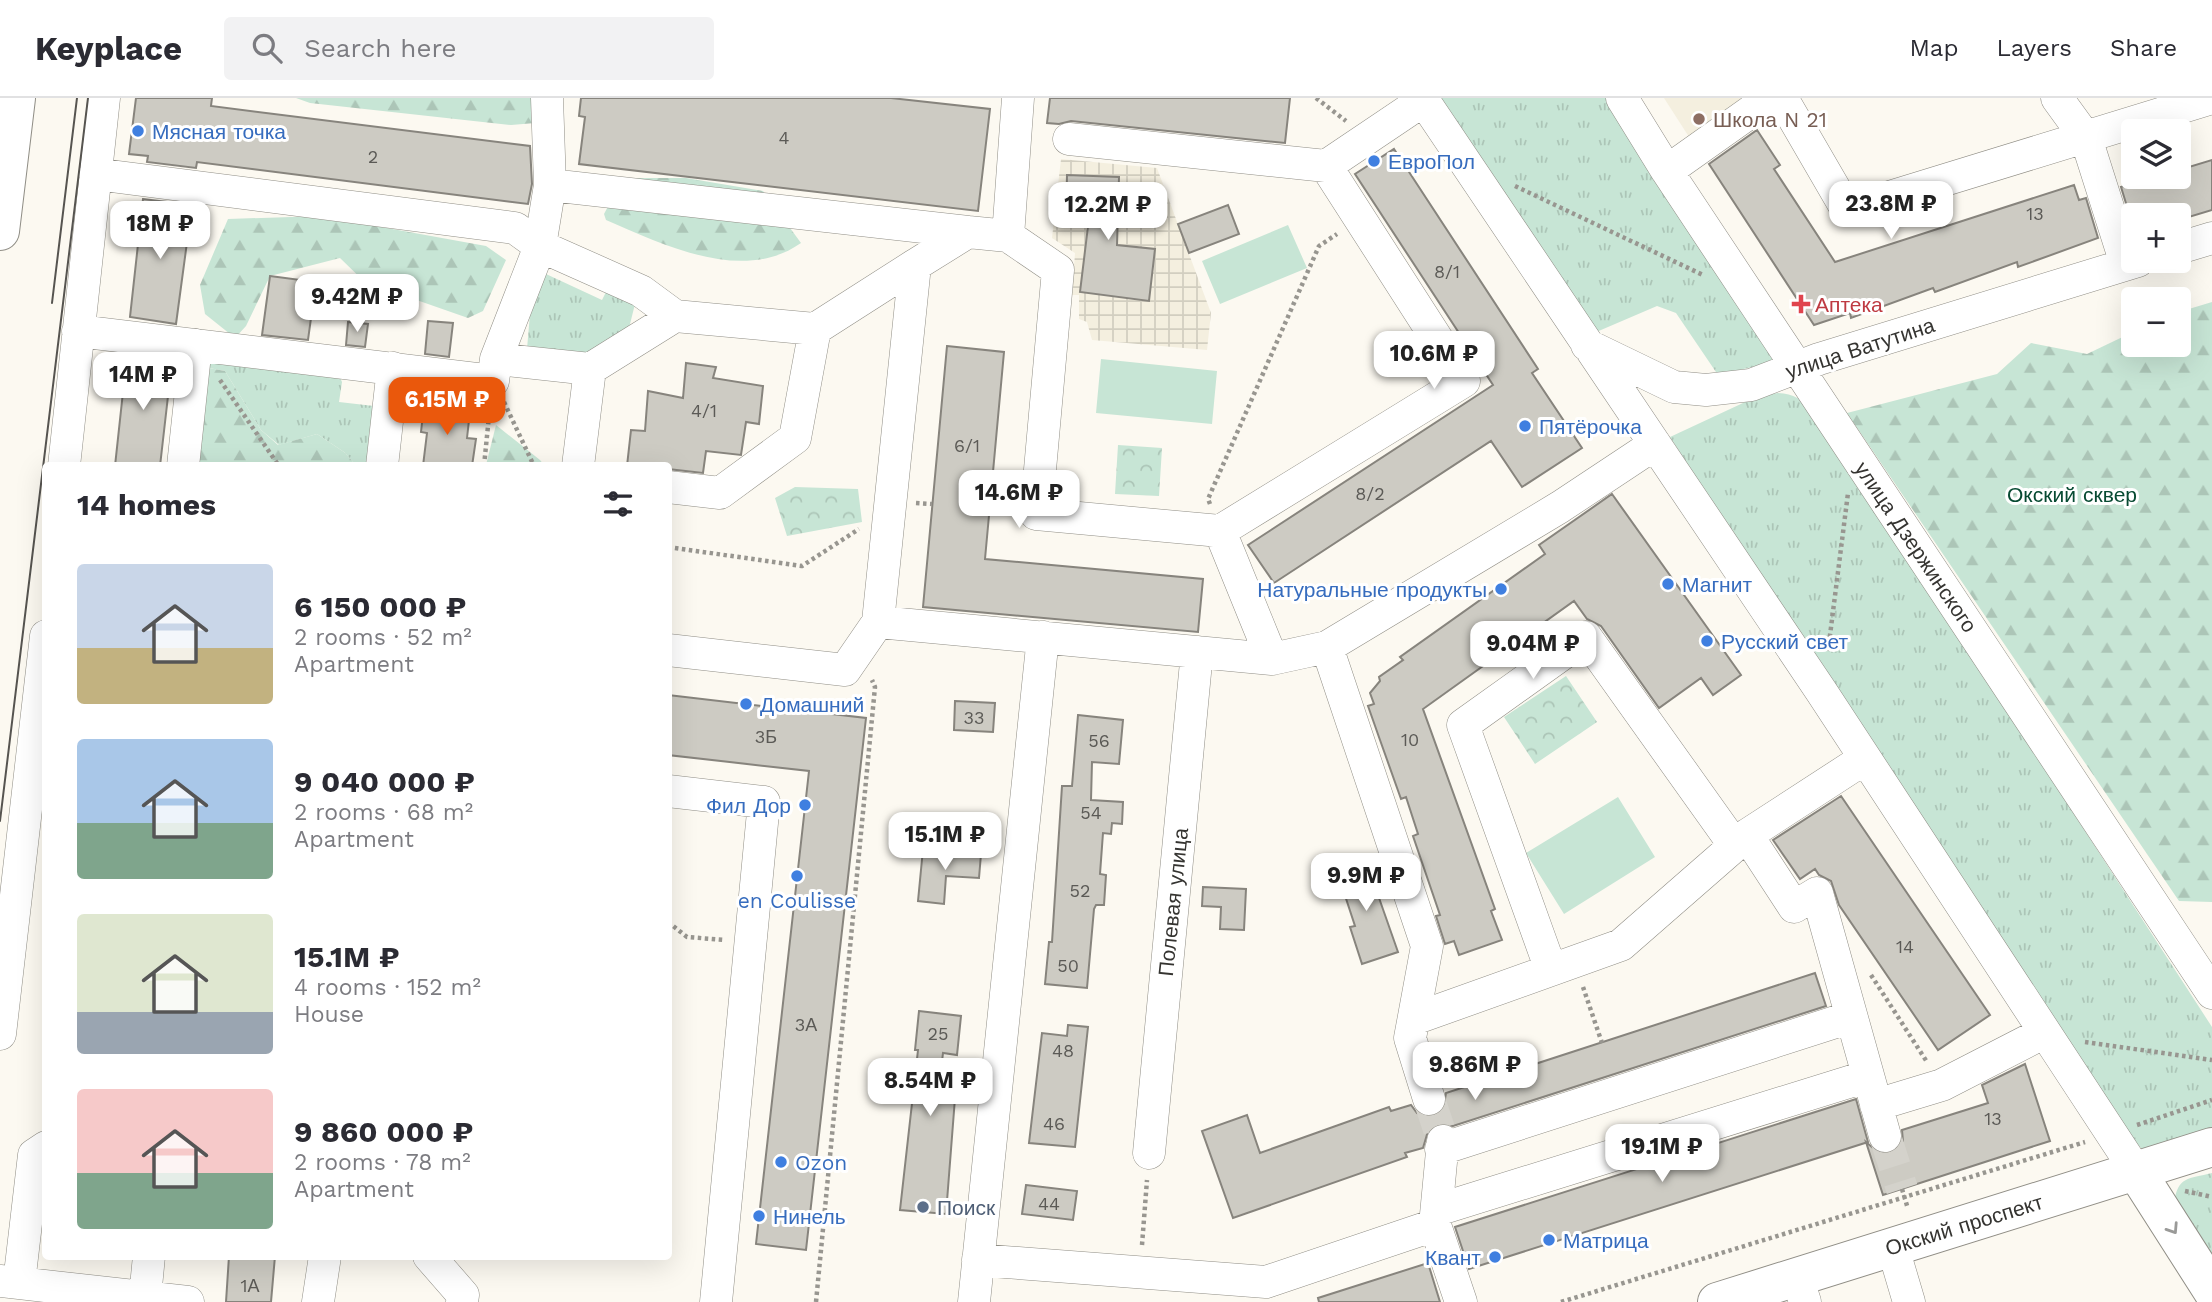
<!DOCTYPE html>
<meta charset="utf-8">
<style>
body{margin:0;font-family:"Work Sans",sans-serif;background:#f2f2f3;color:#2b2b33;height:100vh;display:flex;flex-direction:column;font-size:26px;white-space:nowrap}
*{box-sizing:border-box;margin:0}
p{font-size:23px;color:#7c7c81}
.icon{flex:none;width:38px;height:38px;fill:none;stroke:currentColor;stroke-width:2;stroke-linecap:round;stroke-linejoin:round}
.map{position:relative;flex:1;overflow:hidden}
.side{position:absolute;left:42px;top:364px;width:630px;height:798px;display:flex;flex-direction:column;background:#fff;border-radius:7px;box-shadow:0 7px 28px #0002}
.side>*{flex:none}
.tools{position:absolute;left:2121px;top:21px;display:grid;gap:14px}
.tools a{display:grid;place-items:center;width:70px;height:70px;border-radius:7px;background:#fff;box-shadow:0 7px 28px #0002;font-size:35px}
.price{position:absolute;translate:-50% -60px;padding:0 16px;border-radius:14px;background:#fff;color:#222;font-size:23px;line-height:46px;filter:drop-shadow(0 2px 4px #0008)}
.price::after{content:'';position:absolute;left:50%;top:42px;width:21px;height:16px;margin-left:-10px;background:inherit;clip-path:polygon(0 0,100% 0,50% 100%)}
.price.on{background:#ea580c;color:#fff}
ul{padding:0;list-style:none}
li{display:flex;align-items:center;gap:21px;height:175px;padding:0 35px}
li span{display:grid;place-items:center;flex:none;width:196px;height:140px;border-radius:7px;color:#555}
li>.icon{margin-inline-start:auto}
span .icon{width:84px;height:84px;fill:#fffc;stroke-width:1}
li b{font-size:30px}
h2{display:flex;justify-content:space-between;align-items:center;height:84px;padding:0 35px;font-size:30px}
header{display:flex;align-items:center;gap:42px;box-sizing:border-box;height:98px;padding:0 35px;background:#fff;border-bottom:2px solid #e1e1e2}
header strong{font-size:33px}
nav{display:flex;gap:38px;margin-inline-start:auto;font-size:24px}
.search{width:490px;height:63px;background:#f2f2f3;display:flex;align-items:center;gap:18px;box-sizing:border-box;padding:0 24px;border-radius:7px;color:#7c7c81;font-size:26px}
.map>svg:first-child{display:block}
.industrial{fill:url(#industrial-grid)}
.built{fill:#f4efdf}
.grass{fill:url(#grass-tufts)}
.forest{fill:url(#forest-firs)}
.park{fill:url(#park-crowns)}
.garden{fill:#c7e5d5}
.building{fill:#cdcbc3;stroke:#87847d;stroke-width:2}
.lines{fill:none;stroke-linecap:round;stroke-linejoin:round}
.minor-tunnel{stroke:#d4d2cb;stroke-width:32;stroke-dasharray:32 16;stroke-linecap:butt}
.minor-casing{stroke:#908e86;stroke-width:33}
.major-casing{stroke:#908e86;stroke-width:40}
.path{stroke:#989690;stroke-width:4.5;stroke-dasharray:3.5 3.5;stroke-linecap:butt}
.minor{stroke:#fff;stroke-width:32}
.major{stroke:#fff;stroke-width:38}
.tram{stroke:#565450;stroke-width:2}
.oneway{stroke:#9a9a98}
.education-dot{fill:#8d6e63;stroke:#fff;stroke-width:2.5}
.shop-dot{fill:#3f7fe0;stroke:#fff;stroke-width:2.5}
.health-dot{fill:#e0444e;stroke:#fff;stroke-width:2.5}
.service-dot{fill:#5c6f8a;stroke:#fff;stroke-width:2.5}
.labels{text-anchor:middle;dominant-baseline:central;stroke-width:6;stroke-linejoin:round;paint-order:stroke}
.number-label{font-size:18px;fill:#5b5a56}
.education-label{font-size:21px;fill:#785e54;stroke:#fff;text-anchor:start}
.shop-label{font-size:21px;fill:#366cbe;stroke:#fff;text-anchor:start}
.health-label{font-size:21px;fill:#be3a42;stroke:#fff;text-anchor:start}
.street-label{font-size:21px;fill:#353431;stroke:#fff}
.park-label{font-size:21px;fill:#074a32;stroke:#fff}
.service-label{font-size:21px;fill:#4e5e75;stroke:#fff;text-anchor:start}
</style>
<header>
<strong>Keyplace</strong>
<div class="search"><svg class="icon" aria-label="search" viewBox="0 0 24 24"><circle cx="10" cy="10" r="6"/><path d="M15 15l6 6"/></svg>Search here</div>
<nav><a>Map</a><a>Layers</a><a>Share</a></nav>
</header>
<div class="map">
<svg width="2212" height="1204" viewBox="0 0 2212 1204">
<defs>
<pattern id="industrial-grid" width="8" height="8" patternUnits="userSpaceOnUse" patternTransform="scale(1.75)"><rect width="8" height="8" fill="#f4efdf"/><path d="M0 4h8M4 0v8" fill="none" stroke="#d2cec0"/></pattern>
<pattern id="grass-tufts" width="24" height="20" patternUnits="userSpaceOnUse" patternTransform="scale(1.75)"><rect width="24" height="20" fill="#c7e5d5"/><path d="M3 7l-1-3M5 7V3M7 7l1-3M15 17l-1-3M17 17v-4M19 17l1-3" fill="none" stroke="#acc5b7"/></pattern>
<pattern id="forest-firs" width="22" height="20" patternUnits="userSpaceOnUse" patternTransform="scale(1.75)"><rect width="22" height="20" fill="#c7e5d5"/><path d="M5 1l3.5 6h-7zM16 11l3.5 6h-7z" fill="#acc5b7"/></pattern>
<pattern id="park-crowns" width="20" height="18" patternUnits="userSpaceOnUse" patternTransform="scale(1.75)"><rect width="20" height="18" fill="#c7e5d5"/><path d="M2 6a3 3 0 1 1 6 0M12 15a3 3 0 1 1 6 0" fill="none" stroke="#acc5b7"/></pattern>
</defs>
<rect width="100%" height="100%" fill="#fcf9f1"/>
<path class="industrial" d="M1061,61L1157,70L1211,215L1207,252L1092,242L1087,224L1079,221V197H1072L1075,155L1052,140Z"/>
<path class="built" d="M1664,0H1752L1691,42Z"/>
<path class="grass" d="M1437,0H1607L1778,258L1769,265L1718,277L1676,215L1657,208L1594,235Z
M546,176L602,202L609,188L636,202L628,234L580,258L527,251L531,204Z
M202,255L337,273L342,284L339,304L374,308L373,367H356L344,354L317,336L279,347L261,332L225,273L198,268Z
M1778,295C1794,296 1802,301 1813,313L2212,929V1029L2144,1053L2119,1028L1670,339L1758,298Z
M2212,1075V1164L2174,1105C2178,1078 2188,1081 2212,1075Z"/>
<path class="forest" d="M296,0H541L535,25L511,27L310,5Z
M623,80H686L763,93L801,145C743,186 664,147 606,122L604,116Z
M321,118L486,148L506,162L483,213L468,220L408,199L379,198L340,160L270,178L246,228L235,240L205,216L200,187L228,121Z
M2212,204V804L2179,803L1847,315L1997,276L2031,245L2087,256L2133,234V247H2179V214Z
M198,268L225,273L261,332L278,347L317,336L344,354L356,367L188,368Z
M496,327L540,362L544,367H486Z"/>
<path class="park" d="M1118,347L1162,350L1159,398L1115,396Z
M795,389L858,391L862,424L787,438L775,400Z
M1566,578L1597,624L1535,666L1504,619Z"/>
<path class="garden" d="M1288,127L1307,170L1220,206L1202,163Z
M1101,261L1217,273L1212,326L1096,315Z
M1618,699L1655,759L1564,816L1526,755Z"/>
<path class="building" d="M136,0H212L211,8L530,48L532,86L528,106L197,64L196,70L147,64L148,58L129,56Z
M581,0H891L990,11L978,113L579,66L585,19L579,18Z
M1050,0H1290L1285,45L1071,23L1059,26L1047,25Z
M1757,32L1780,67L1774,71L1835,164L2074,87L2079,102L2086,100L2098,140L2018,169L2017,164L1935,194L1933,190L1851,220L1850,215L1814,227L1709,66Z
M1394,51L1538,271L1532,275L1582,350L1522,389L1491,343L1274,485L1248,447L1493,287L1355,76Z
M2212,62V112L2179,122V117H2133V128L2121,89L2155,79H2179V72Z
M1067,77L1119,79L1117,147L1155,151L1149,203L1080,194L1089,120L1066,119Z
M143,101L192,107L176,226L130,219Z
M1228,107L1239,136L1189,155L1178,126Z
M270,178L316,184L308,242L262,237Z
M428,223L453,225L449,259L425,256Z
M348,224L368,226L365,249L346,247Z
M947,248L1004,254L985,461L1203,481L1198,534L923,509Z
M127,257L172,263L160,368H115Z
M686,265L716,269L713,280L763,288L759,326L746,324L741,357L706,353L703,375L668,371V368H627L631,332L645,333L648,293L683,300Z
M424,307L470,313L467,340L476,341L472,368H423L427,335L421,334Z
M1612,396L1741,577L1713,597L1701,580L1659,610L1601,528L1587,521L1574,503L1423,611L1495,811L1491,813L1502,842L1459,857L1454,843L1445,846L1436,818L1440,817L1413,738L1418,736L1406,699L1401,701L1380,642L1368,608L1374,606L1370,595L1380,583L1379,579L1403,562L1400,559L1545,456L1539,447Z
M668,597L866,620L806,1152L756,1146L809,673L668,657Z
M955,603L995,605L993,634L954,632Z
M1078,617L1123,622L1119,666L1092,664L1091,702L1123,704L1122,726L1112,725L1111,736L1103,735L1100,776L1106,777L1104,807H1096L1094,811L1087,890L1045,886L1049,844H1052L1062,688H1072Z
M1841,698L1990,917L1938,952L1839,807L1831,783L1819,777L1815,771L1800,781L1773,742Z
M923,751L981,756L979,780L946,778L944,806L918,803Z
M1365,760L1398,854L1362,866L1350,829L1355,828L1336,770Z
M1203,789L1246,791L1244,832L1220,831L1221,809L1202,808Z
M1815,875L1826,908L1453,1028L1436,1026L1428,1033L1423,1050L1405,1055L1407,1059L1233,1120L1202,1033L1247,1017L1260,1055L1389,1009L1391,1013L1411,1007L1417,1015L1434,1019L1443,1013L1446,995Z
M919,913L961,918L957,957L943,955L938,998L955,1000L946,1116L900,1112L918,952H915Z
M1068,927L1088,929L1075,1049L1029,1045L1042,935L1067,938Z
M2025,966L2050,1043L1883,1097L1866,1044L1880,1056L1891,1055L1903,1043L1902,1032L1988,1005L1982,987Z
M1856,1001L1868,1044L1469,1171L1455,1129Z
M1026,1087L1077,1093L1073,1122L1022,1116Z
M229,1158H275L271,1204H226Z
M1428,1165L1440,1204H1319L1318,1200Z"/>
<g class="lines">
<path class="minor-tunnel" d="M1429,1001L1443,1043
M1885,1038L1902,1091"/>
<g class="minor-casing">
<path id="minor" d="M547,0L550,87L540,148L641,193L675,218
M1018,0L1008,138L968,134L915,167L878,524L1272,561L1327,549L1560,409L1655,346
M1422,0L1821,593L2136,1073
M1622,0L1667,73L2212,895
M1782,0L1847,112L2212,0
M2057,0L2086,40L2126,166
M1069,41L1326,68L1424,2
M1667,73L1770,0
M550,87L968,134
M1008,138L1058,172L1036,416L1220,433L1464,283L1326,68
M2179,150L2212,140
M78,233L493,283L496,261L540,148L515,130L95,76
M1587,247L1674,289L1706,292L1751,287L1819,261L2138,163
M496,261L590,271
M64,368L104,0
M183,368L196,247
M382,368L393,270
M578,368L590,271L675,218L815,231L915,167
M668,389L720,395L795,340L815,231
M1220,433L1272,561
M1327,549L1427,848L1410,940L1429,1001
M668,552L845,572L878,524
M1864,661L1747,737L1794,809L1817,795L1885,1038
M668,693L764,704L716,1204
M1551,872L1463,627L1586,539L1735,748
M1414,921L1621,847L1747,737
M0,936L46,538
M1876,1007L1942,987L2043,935
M1441,1051L1851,919
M1149,1055L1197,554
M1437,1112L1868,978
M1435,1127L1443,1043
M1893,1150L1909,1204
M429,1158L463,1197L462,1204
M978,1162L1266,1184L1435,1127L1461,1204
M1797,1179L1805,1204
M0,1183L188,1204
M19,1185L34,1057L46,1049
M145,1199L149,1158
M318,1204L325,1158
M974,1204L1043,539"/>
</g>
<g class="major-casing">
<path id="major" d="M0,133L16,0
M2136,1073L2212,1192
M1717,1204L2212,1049"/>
</g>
<path class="path" d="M1316,0L1346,23
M1515,88L1703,177
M220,282L279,368
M504,304L534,368
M484,368L490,308
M916,405L932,406
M1210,406L1208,401L1319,148L1337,136
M990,412L1010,414
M668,449L802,468L859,431
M1828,553L1848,395
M668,824L687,839L725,842
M1871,877L1927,964
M1583,889L1602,945
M2085,944L2212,962
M2137,1027L2212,1002
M1902,1091L1908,1111
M2185,1093L2212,1099
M1142,1147L1147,1082
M816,1204L875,589L872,582
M1561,1204L2085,1044"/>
<use href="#minor" class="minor"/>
<use href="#major" class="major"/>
<path class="tram" d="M52,205L77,0
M0,723L88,0"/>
</g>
<defs><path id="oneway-chevron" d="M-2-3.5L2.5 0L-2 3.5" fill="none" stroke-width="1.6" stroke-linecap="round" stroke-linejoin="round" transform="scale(1.75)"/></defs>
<use class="oneway" href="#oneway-chevron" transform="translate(2173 1131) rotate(57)"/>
<circle class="education-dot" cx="1699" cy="21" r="7"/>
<g class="shop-dot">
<circle cx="138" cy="33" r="7"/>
<circle cx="1374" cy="63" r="7"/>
<circle cx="1525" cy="328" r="7"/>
<circle cx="1668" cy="486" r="7"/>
<circle cx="1501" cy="491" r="7"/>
<circle cx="1707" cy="543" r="7"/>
<circle cx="746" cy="606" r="7"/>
<circle cx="805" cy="707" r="7"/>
<circle cx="797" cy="778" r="7"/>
<circle cx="781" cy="1064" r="7"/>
<circle cx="759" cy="1118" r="7"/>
<circle cx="1549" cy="1142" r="7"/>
<circle cx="1495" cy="1159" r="7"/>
</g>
<path class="health-dot" d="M1797.5 195.5h7v7h7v7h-7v7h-7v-7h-7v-7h7z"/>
<circle class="service-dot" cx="923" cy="1109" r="7"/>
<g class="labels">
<g class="number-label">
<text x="784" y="39">4</text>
<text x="373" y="58">2</text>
<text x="2035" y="115">13</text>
<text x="1447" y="173">8/1</text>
<text x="704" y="312">4/1</text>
<text x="967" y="347">6/1</text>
<text x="1370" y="395">8/2</text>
<text x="974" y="619">33</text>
<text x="766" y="638">3Б</text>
<text x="1410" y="641">10</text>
<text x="1099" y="642">56</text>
<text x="1091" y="714">54</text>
<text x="1080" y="792">52</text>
<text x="1905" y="848">14</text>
<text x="1068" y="867">50</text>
<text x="806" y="926">3А</text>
<text x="938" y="935">25</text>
<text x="1063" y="952">48</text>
<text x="1993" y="1020">13</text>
<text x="1054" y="1025">46</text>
<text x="1049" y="1105">44</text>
<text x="250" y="1187">1А</text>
</g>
<g class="education-label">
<text x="1713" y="21">Школа N 21</text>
</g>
<g class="shop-label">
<text x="152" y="33">Мясная точка</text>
<text x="1388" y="63">ЕвроПол</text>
<text x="1539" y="328">Пятёрочка</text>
<text x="1682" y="486">Магнит</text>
<text x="1487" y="491" text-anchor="end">Натуральные продукты</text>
<text x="1721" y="543">Русский свет</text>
<text x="760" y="606">Домашний</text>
<text x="791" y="707" text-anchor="end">Фил Дор</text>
<text x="797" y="802" text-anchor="middle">en Coulisse</text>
<text x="795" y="1064">Ozon</text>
<text x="773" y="1118">Нинель</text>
<text x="1563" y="1142">Матрица</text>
<text x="1481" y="1159" text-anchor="end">Квант</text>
</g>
<g class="health-label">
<text x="1815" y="206">Аптека</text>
</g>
<g class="street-label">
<text transform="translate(1860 250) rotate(-18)">улица Ватутина</text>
<text transform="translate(1916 449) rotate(56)">улица Дзержинского</text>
<text transform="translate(1173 804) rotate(-84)">Полевая улица</text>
<text transform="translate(1964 1127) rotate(-17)">Окский проспект</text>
</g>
<g class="park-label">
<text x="2072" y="396">Окский сквер</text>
</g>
<g class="service-label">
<text x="937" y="1109">Поиск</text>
</g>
</g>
</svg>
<div class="tools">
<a><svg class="icon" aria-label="layers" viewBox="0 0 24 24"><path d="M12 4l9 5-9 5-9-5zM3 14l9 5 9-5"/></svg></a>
<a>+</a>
<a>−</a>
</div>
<b class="price" style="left:1891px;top:143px">23.8M ₽</b>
<b class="price" style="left:1108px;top:144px">12.2M ₽</b>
<b class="price" style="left:160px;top:163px">18M ₽</b>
<b class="price" style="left:357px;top:236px">9.42M ₽</b>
<b class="price" style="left:1434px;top:293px">10.6M ₽</b>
<b class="price" style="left:143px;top:314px">14M ₽</b>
<b class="price on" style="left:447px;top:339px">6.15M ₽</b>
<b class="price" style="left:1019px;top:432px">14.6M ₽</b>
<b class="price" style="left:1533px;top:583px">9.04M ₽</b>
<b class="price" style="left:945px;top:774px">15.1M ₽</b>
<b class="price" style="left:1366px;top:815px">9.9M ₽</b>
<b class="price" style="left:1475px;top:1004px">9.86M ₽</b>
<b class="price" style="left:930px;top:1020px">8.54M ₽</b>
<b class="price" style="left:1662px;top:1086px">19.1M ₽</b>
<section class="side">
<h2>14 homes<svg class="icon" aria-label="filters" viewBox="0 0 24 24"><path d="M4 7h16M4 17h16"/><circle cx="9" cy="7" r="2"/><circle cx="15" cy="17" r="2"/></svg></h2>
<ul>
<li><span style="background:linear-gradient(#c9d6e8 60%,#c2b280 0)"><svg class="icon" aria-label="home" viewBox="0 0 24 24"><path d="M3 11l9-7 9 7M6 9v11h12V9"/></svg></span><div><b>6 150 000 ₽</b><p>2 rooms · 52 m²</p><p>Apartment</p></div></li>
<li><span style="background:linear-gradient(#a9c7e8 60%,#7fa58c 0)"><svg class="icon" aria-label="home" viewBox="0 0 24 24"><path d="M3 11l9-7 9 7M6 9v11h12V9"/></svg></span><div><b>9 040 000 ₽</b><p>2 rooms · 68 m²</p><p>Apartment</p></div></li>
<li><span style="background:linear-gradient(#dfe7d0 70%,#9aa5b1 0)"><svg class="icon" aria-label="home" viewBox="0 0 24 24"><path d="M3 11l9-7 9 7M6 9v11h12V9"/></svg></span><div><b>15.1M ₽</b><p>4 rooms · 152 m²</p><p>House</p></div></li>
<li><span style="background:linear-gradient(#f6c9c9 60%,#7fa58c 0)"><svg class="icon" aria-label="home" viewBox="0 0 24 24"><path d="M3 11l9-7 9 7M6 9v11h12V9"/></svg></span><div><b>9 860 000 ₽</b><p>2 rooms · 78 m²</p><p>Apartment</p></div></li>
</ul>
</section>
</div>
